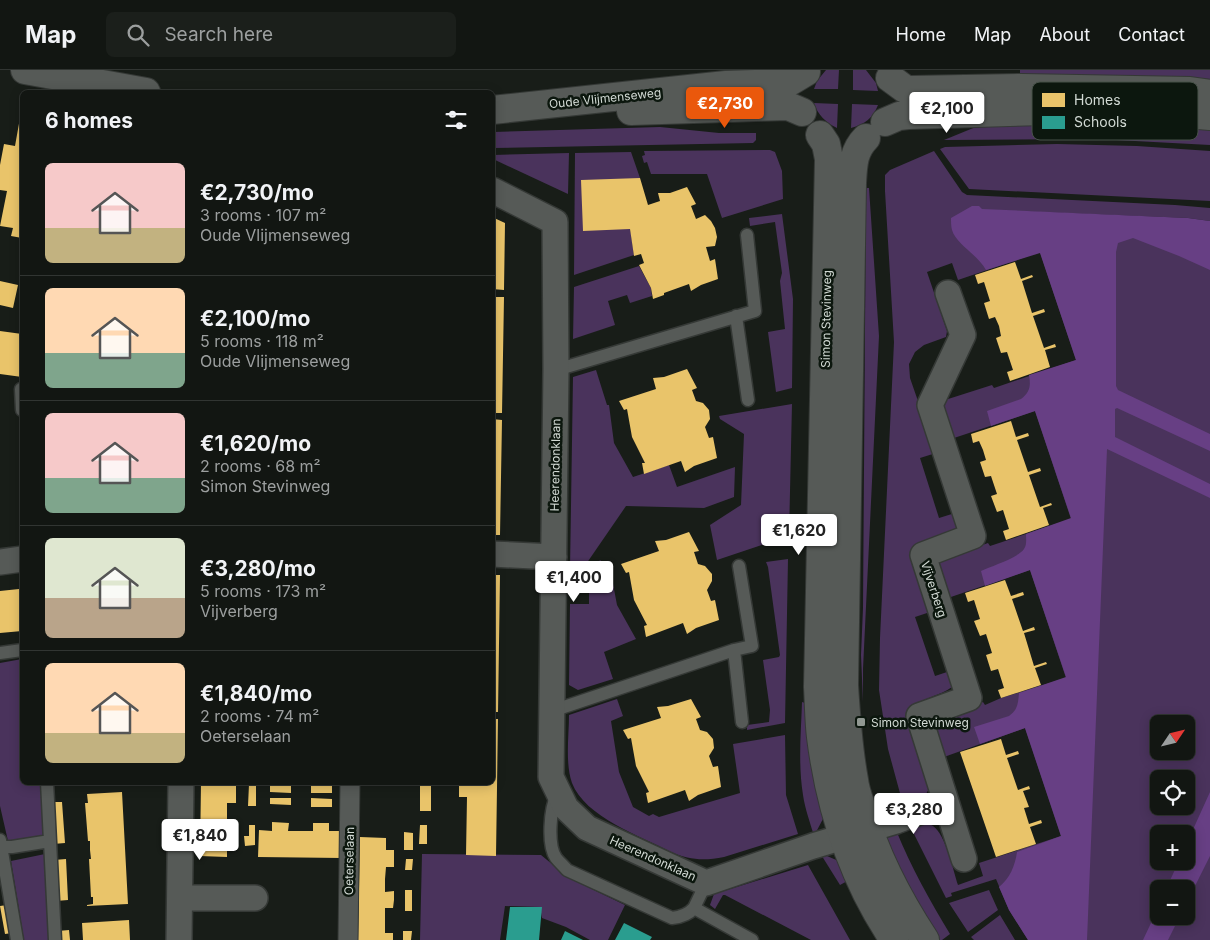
<!DOCTYPE html>
<meta charset="utf-8">
<style>
body{margin:0;font-family:Inter,sans-serif;background:#1b1f1b;color:#f1f3f6;height:100vh;display:flex;flex-direction:column;font-size:19px;white-space:nowrap}
*{box-sizing:border-box;margin:0}
p{font-size:16px;color:#9c9f9f}
.icon{flex:none;width:28px;height:28px;fill:none;stroke:currentColor;stroke-width:2;stroke-linecap:round;stroke-linejoin:round}
.map{position:relative;flex:1;overflow:hidden}
.details{position:absolute;left:20px;top:20px;width:475px;height:695px;display:flex;flex-direction:column;background:#121612;border-radius:8px;box-shadow:0 2px 12px #0003,0 0 0 1px #313532}
.details>*{flex:none}
.needle{width:32px;rotate:55deg}
.tools{position:absolute;left:1150px;top:645px;display:grid;gap:10px}
.tools a{display:grid;place-items:center;width:45px;height:45px;border-radius:8px;background:#121612;box-shadow:0 2px 12px #0003,0 0 0 1px #313532;font-size:25px}
.price{position:absolute;translate:-50% -42px;padding:0 11px;border-radius:5px;background:#fff;color:#222;font-size:16px;line-height:32px;filter:drop-shadow(0 1px 2px #0008)}
.price::after{content:'';position:absolute;left:50%;top:30px;width:15px;height:11px;margin-left:-8px;background:inherit;clip-path:polygon(0 0,100% 0,50% 100%)}
.price.active{background:#ea580c;color:#fff}
ul{padding:0;list-style:none}
li{display:flex;align-items:center;gap:15px;height:125px;padding:0 25px}
li+li{border-top:1px solid #313532}
li span{display:grid;place-items:center;flex:none;width:140px;height:100px;border-radius:8px;color:#555}
li>.icon{margin-inline-start:auto}
span .icon{width:60px;height:60px;fill:#fffc;stroke-width:1}
li b{font-size:21px}
h2{display:flex;justify-content:space-between;align-items:center;height:60px;padding:0 25px;font-size:21px}
header{display:flex;align-items:center;gap:30px;box-sizing:border-box;height:70px;padding:0 25px;background:#121612;border-bottom:1px solid #313532}
header strong{font-size:24px}
nav{display:flex;gap:28px;margin-inline-start:auto;font-size:18px}
.search{width:350px;height:45px;background:#1b1f1b;display:flex;align-items:center;gap:12px;box-sizing:border-box;padding:0 18px;border-radius:8px;color:#9c9f9f;font-size:19px}
.map>svg:first-child{display:block}
.green{fill:#4a335c;fill-rule:evenodd}
.water{fill:#673f84}
.homes{fill:#e9c46a}
.schools{fill:#2a9d8f}
.lines{fill:none;stroke-linecap:round;stroke-linejoin:round}
.service-casing{stroke:#353936;stroke-width:15}
.pedestrian-casing{stroke:#353936;stroke-width:21}
.minor-casing{stroke:#353936;stroke-width:28}
.tertiary-casing{stroke:#353936;stroke-width:30}
.service{stroke:#565a57;stroke-width:12}
.pedestrian{stroke:#565a57;stroke-width:19}
.minor{stroke:#565a57;stroke-width:25}
.tertiary{stroke:#565a57;stroke-width:28}
.poi-dot{fill:#919892;stroke:#0c170e;stroke-width:2}
.labels{text-anchor:middle;dominant-baseline:central;stroke-width:5;stroke-linejoin:round;paint-order:stroke}
.street-label{font-size:12px;fill:#d2dad4;stroke:#0c170e}
.poi-label{font-size:12px;fill:#d2dad4;stroke:#0c170e;text-anchor:start}
.key{fill:#0c170e;stroke:#475249;stroke-width:1}
.key-label{font-size:14px;fill:#d2dad4}
</style>
<header>
<strong>Map</strong>
<div class="search"><svg class="icon" aria-label="search" viewBox="0 0 24 24"><circle cx="10" cy="10" r="6"/><path d="M15 15l6 6"/></svg>Search here</div>
<nav><a>Home</a><a>Map</a><a>About</a><a>Contact</a></nav>
</header>
<div class="map">
<svg width="1210" height="870" viewBox="0 0 1210 870">
<rect width="100%" height="100%" fill="#181d18"/>
<path class="green" d="M826,0H839L838,19H814L817,11Z
M853,0H866L876,13L878,21L853,20Z
M1020,0H1210V9L1020,4Z
M814,33L838,34L837,58C825,52 818,45 814,33Z
M852,34L878,35C873,48 865,54 851,58Z
M1041,52L1210,58V75L1097,69L944,70L983,54Z
M660,57L719,63H756V70L753,73L493,78V62Z
M1057,74L1137,76L1210,81V131L969,119L940,79L945,77Z
M770,80L775,82L782,101L783,129L722,148L707,104H651L647,92L644,93L642,86L645,85L644,81Z
M934,81L962,122L967,125L1175,135L1210,138V151L1188,148L990,140L1210,159V870H1028L1009,840L996,809L951,823L952,826L946,828L910,756C918,754 926,751 933,756C946,765 953,800 958,815L983,806L979,793L1061,766L1025,658L944,687L933,654L936,648L983,632L985,635L1001,628L1066,608L1030,500L948,528L937,493L940,490L988,473L990,476L1071,449L1035,341L954,368L942,335L945,330L992,315L994,318L1076,290L1040,182L958,210L952,193L927,202L947,261L946,267L924,275L915,282L909,294L910,308L936,383L920,388L939,448L955,443L959,453L955,461L927,471L930,542L915,547L935,606L950,601L953,611L952,617C940,626 925,627 914,636L929,719L921,732L904,738L888,679L879,620L880,568L894,272L885,121V105L890,100ZM1159,654H1186V681H1159ZM1159,709H1186V736H1159ZM1159,764H1186V791H1159ZM1159,819H1186V846H1159Z
M631,82L640,108L630,157L634,185L574,205L575,83Z
M569,83L568,124L493,89V85Z
M866,118H869L879,266L863,599V632L861,585L863,538Z
M782,144L793,229L792,318L776,322L768,262L785,259L780,211L782,203L775,152L750,156L749,148Z
M639,196L651,218L652,226L630,233L627,225L608,231L615,255L573,269L574,217Z
M596,300L607,335H609L614,373L633,407L669,395L677,417L735,397L734,427L704,438L626,436L582,500H570L573,307Z
M792,334L789,466L717,490L710,455L741,435L744,364L720,349L719,346Z
M788,489L785,653L747,660V655L769,652L770,640L763,590L779,587L780,585L768,497L766,492Z
M600,490L610,498L617,535L636,569L604,582L613,609L578,620L569,615L570,534H589V520L570,519V511H586Z
M22,589V712L44,713L46,763L41,768L8,771L0,736V593Z
M617,629L623,646L611,651L619,702L633,737L649,746L653,744L659,747L740,723L733,674L785,665L786,725L798,764L724,787C704,791 689,790 671,782C640,766 585,747 572,713C565,693 569,666 569,645Z
M802,632L811,635L825,745L814,766C810,752 805,739 803,725C798,694 801,663 802,632Z
M896,760C911,797 930,831 950,864L942,870H935L885,772L889,765Z
M820,783L841,792L851,809L840,815Z
M45,784L52,870H24L11,791Z
M422,784L541,785L569,808L625,835L608,870H590L566,857L542,848L540,837L505,836L500,870H420Z
M808,795L850,870H811L725,825H723L715,839L710,835L714,824Z
M989,820L998,840L968,862L949,833Z
M1000,845L1015,870H974L971,867Z"/>
<path class="water" d="M972,136H979L982,139L1188,148L1210,151V200L1179,186L1133,168L1118,173L1116,182V316L1118,320L1210,364V381L1117,338L1115,339V367L1210,414V428L1107,379L1087,870H1028L1009,840L999,817C1010,808 1015,796 1017,782L1061,766L1025,658L980,674L974,657L1009,646C1018,640 1018,633 1019,623L1066,607L1030,500L985,516L981,501C991,496 1018,488 1024,479C1027,475 1026,469 1026,464L1071,448L1035,341L991,356L987,341L1021,329C1030,322 1031,316 1029,305L1076,290L1040,183L986,200C978,185 956,174 952,160C951,157 951,151 951,148Z
M1210,722V786L1186,834V819H1166L1179,791H1186V775Z
M1159,836V846H1180L1168,870H1143Z"/>
<path class="homes" d="M20,48L22,49V168L11,166L13,158L0,156L7,121L0,120V95L4,74L15,76Z
M640,108L648,135L660,131L658,123H670L687,117L696,134L691,136L696,149L705,145L711,151L715,158L717,167L715,176L706,177L710,191L715,189L718,209L701,215L691,221L689,214L664,223V225L653,229L651,218L639,195L644,193L641,184L634,186L630,159L583,161L581,110Z
M492,147L505,153L504,220L492,219Z
M1015,192L1021,209L1032,205L1033,207L1022,211L1032,243L1044,239L1045,242L1033,246L1044,278L1055,274L1056,277L1045,280L1050,297L1010,311L1007,302L1013,300L1007,282L1001,283L996,268L1001,266L999,256L995,247L989,249L984,233L990,231L984,212L978,214L975,205Z
M0,211L18,215L13,238L0,235Z
M492,227H504L502,343H492Z
M0,261L22,264V307L0,304Z
M687,299L697,318L692,320L696,331L703,333L709,340L710,349L705,357L709,368L713,367L717,388L694,396L685,402L681,391L644,404L642,393H645L632,367L627,339L624,340L619,331L656,319L653,308L664,307Z
M492,349L502,350L500,465H492Z
M1011,351L1016,367L1028,363L1029,366L1017,370L1028,402L1040,398L1041,401L1029,405L1040,437L1051,433L1052,435L1043,438L1049,455L1006,470L1003,461L1009,459L1003,440L997,442L991,426L997,424L991,406L985,407L980,392L986,390L983,380L979,371L973,373L971,364Z
M689,462L699,481L694,482L698,494L705,496L712,504V511L707,520L711,531L715,530L719,550L696,558L687,564L683,553L646,567L644,556L647,555L634,530L629,502L626,503L621,494L659,481L655,471L666,470Z
M492,505H500L498,642H492Z
M1005,510L1011,526L1023,522L1024,525L1012,529L1023,561L1034,557L1035,560L1024,563L1034,596L1046,592L1047,594L1035,598L1041,615L1001,628L998,620L1004,618L998,599L991,601L986,585L992,583L986,564L980,566L974,551L980,549L974,530L968,532L965,523Z
M19,515H22V561L0,563V521L19,519Z
M691,629L701,647L696,649L700,660L707,662L713,669L714,678L709,686L713,697L718,696L721,717L698,725L689,731L685,720L648,733L646,723L649,722L636,696L631,668L628,669L623,660L661,648L657,637L668,636Z
M492,649H498L496,786L466,785L467,727H459V712H492Z
M1001,669L1006,685L1018,681L1019,684L1007,688L1018,720L1029,716L1030,719L1023,721L1029,737L1024,738L1029,754L1041,750L1042,753L1030,757L1036,774L996,787L960,682Z
M201,712H228V716H236V733H227V758H235V774H227V787L200,786Z
M420,712H431V741H420Z
M249,714H256V736H248Z
M270,715L291,716V723L270,722Z
M311,716H332V723H311Z
M122,722L128,834L87,836V835L93,834V827H91L89,789H91L90,780V771H88L85,733H88L87,724Z
M270,728H291V735L270,734Z
M311,728L332,729V737H311Z
M51,732H62L65,773L53,774Z
M272,752L289,753L288,761H313V753H329V761H342V788L258,787L259,760L272,761Z
M249,755H255V775L245,776L244,766H249Z
M420,755H427V774H419Z
M404,762L413,763V780H404Z
M360,767L386,768V780H394V797H386L385,809V822L394,821V830L393,838H385V863H393V870H358Z
M66,789L68,830L56,831L54,790Z
M406,789H413L412,800H405Z
M405,820H412V841H405Z
M7,835L12,863L5,864L0,836Z
M129,850L130,870H83L82,853Z
M69,860L70,870H58V861Z
M403,861H412L411,870H403Z"/>
<path class="schools" d="M510,837H542L539,870H506Z
M624,853L652,867L650,870H615Z
M565,861L583,870H561Z"/>
<g class="lines">
<g class="service-casing">
<path id="service" d="M736,246L748,330
M556,300L755,241L747,165
M21,319L22,340
M734,580L742,652
M0,583L22,580
M552,641L734,580L752,576L739,496
M47,712L55,870
M557,725C550,738 547,775 556,788C559,792 564,796 567,800L672,848C681,847 688,845 694,838
M0,770L17,870
M0,777H12L50,771
M706,813L694,838L752,870"/>
</g>
<g class="pedestrian-casing">
<path id="pedestrian" d="M348,870L350,712"/>
</g>
<g class="minor-casing">
<path id="minor" d="M492,120L555,152L556,300L551,707L566,738L587,758L706,813L813,776L896,751L946,732
M948,223L963,265L930,335L973,466L923,485L969,628L919,646L964,789
M492,484L554,487
M0,492L22,489
M180,828H255
M179,870L181,712"/>
</g>
<g class="tertiary-casing">
<path id="tertiary" d="M25,0L146,22
M890,8L905,19L911,20L1022,18L1190,21L1210,24
M492,40L726,15L783,13L791,11L806,2
M631,41L788,36L802,42
M885,52L899,46L908,45L1045,41L1188,44L1210,46
M820,65L826,74L829,89L818,617C819,634 819,651 821,667C830,739 853,809 894,870
M866,68C853,81 853,96 852,113L844,615C846,647 848,678 854,710C855,720 859,730 862,739C876,787 898,829 925,870"/>
</g>
<use href="#service" class="service"/>
<use href="#pedestrian" class="pedestrian"/>
<use href="#minor" class="minor"/>
<use href="#tertiary" class="tertiary"/>
</g>
<rect class="poi-dot" x="856" y="647" width="10" height="10" rx="2.5"/>
<g class="labels">
<g class="street-label">
<text transform="translate(605 28) rotate(-6)">Oude Vlijmenseweg</text>
<text transform="translate(826 249) rotate(-89)">Simon Stevinweg</text>
<text transform="translate(555 395) rotate(-89)">Heerendonklaan</text>
<text transform="translate(934 519) rotate(72)">Vijverberg</text>
<text transform="translate(653 788) rotate(24)">Heerendonklaan</text>
<text transform="translate(349 791) rotate(-89)">Oeterselaan</text>
</g>
<g class="poi-label">
<text x="871" y="652">Simon Stevinweg</text>
</g>
</g>
<rect x="1032" y="12" width="166" height="58" rx="8" class="key"/>
<rect x="1042" y="23" width="23" height="14" fill="#e9c46a"/>
<rect x="1042" y="46" width="23" height="13" fill="#2a9d8f"/>
<g class="key-label">
<text x="1074" y="35">Homes</text>
<text x="1074" y="57">Schools</text>
</g>
</svg>
<div class="tools">
<a><svg class="needle" viewBox="-14 -14 28 28"><path d="M0-13l5 13h-10z" fill="#e53935"/><path d="M0 13l5-13h-10z" fill="#9c9f9f"/></svg></a>
<a><svg class="icon" aria-label="locate" viewBox="0 0 24 24"><circle cx="12" cy="12" r="6"/><path d="M12 2v4M12 18v4M2 12h4M18 12h4"/></svg></a>
<a>+</a>
<a>−</a>
</div>
<b class="price active" style="left:725px;top:59px">€2,730</b>
<b class="price" style="left:947px;top:64px">€2,100</b>
<b class="price" style="left:799px;top:486px">€1,620</b>
<b class="price" style="left:574px;top:533px">€1,400</b>
<b class="price" style="left:914px;top:765px">€3,280</b>
<b class="price" style="left:200px;top:791px">€1,840</b>
<section class="details">
<h2>6 homes<svg class="icon" aria-label="filters" viewBox="0 0 24 24"><path d="M4 7h16M4 17h16"/><circle cx="9" cy="7" r="2"/><circle cx="15" cy="17" r="2"/></svg></h2>
<ul>
<li><span style="background:linear-gradient(#f6c9c9 65%,#c2b280 0)"><svg class="icon" aria-label="home" viewBox="0 0 24 24"><path d="M3 11l9-7 9 7M6 9v11h12V9"/></svg></span><div><b>€2,730/mo</b><p>3 rooms · 107 m²</p><p>Oude Vlijmenseweg</p></div></li>
<li><span style="background:linear-gradient(#ffd9b3 65%,#7fa58c 0)"><svg class="icon" aria-label="home" viewBox="0 0 24 24"><path d="M3 11l9-7 9 7M6 9v11h12V9"/></svg></span><div><b>€2,100/mo</b><p>5 rooms · 118 m²</p><p>Oude Vlijmenseweg</p></div></li>
<li><span style="background:linear-gradient(#f6c9c9 65%,#7fa58c 0)"><svg class="icon" aria-label="home" viewBox="0 0 24 24"><path d="M3 11l9-7 9 7M6 9v11h12V9"/></svg></span><div><b>€1,620/mo</b><p>2 rooms · 68 m²</p><p>Simon Stevinweg</p></div></li>
<li><span style="background:linear-gradient(#dfe7d0 60%,#b9a48a 0)"><svg class="icon" aria-label="home" viewBox="0 0 24 24"><path d="M3 11l9-7 9 7M6 9v11h12V9"/></svg></span><div><b>€3,280/mo</b><p>5 rooms · 173 m²</p><p>Vijverberg</p></div></li>
<li><span style="background:linear-gradient(#ffd9b3 70%,#c2b280 0)"><svg class="icon" aria-label="home" viewBox="0 0 24 24"><path d="M3 11l9-7 9 7M6 9v11h12V9"/></svg></span><div><b>€1,840/mo</b><p>2 rooms · 74 m²</p><p>Oeterselaan</p></div></li>
</ul>
</section>
</div>
